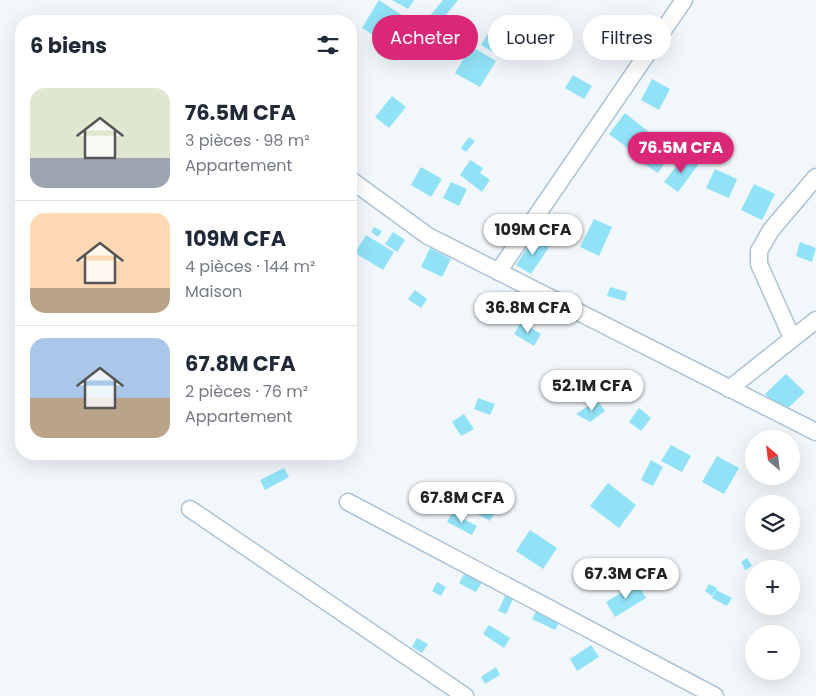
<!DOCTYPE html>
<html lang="fr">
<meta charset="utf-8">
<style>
body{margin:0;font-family:Poppins,sans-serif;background:#f6f6f7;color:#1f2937;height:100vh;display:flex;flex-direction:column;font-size:19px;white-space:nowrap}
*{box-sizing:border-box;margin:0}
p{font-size:16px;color:#747a83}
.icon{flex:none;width:28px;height:28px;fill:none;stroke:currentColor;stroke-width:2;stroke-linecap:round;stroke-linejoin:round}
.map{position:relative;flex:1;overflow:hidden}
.drawer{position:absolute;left:15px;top:15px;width:342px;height:445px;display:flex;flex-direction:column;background:#fff;border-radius:20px;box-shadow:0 5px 20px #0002}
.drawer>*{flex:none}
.hud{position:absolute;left:372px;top:15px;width:368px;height:45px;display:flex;gap:10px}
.needle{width:32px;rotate:332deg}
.tools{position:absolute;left:745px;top:430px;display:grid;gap:10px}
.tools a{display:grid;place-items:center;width:55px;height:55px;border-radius:50%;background:#fff;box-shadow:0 5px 20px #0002;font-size:25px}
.price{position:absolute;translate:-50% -42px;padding:0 11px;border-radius:18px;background:#fff;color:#222;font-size:16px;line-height:32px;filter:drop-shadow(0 1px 2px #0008)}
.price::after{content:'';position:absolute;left:50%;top:30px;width:15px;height:11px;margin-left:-8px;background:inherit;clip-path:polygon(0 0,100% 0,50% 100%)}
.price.selected{background:#db2777;color:#fff}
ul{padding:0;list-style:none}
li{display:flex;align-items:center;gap:15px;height:125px;padding:0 15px}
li+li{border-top:1px solid #e0e1e3}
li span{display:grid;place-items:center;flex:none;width:140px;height:100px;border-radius:15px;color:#555}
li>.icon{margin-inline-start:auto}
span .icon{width:60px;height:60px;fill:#fffc;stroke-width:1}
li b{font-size:21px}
h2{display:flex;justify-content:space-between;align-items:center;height:60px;padding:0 15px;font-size:21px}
.tag{padding:0 18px;border-radius:22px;background:#fff;box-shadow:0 5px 20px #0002;font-size:18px;line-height:45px}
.tag.selected{background:#db2777;color:#fff}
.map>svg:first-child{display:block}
.building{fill:#91e2f7}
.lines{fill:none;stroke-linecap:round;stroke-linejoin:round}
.minor-casing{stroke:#acc2d6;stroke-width:19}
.minor{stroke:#fff;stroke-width:16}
</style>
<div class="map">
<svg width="816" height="696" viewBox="0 0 816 696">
<rect width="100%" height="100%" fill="#f2f7fb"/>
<path class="building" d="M379,0L403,16L386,43L362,28Z
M392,0H414L408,9Z
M443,0H458L438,25L429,17Z
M409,15L429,25L424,36L404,26Z
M497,19L512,28L496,54L481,45Z
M471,46L496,61L480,87L455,73Z
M573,75L592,86L584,99L565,88Z
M652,79L670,89L659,110L641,100Z
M392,96L406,107L389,128L375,117Z
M625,113L650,133L634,153L609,134Z
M654,136L674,149L658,173L638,160Z
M469,137L475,141L466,152L461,148Z
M685,155L698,165L678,192L664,182Z
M470,160L483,168L480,173L490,180L482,192L460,175Z
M421,167L442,179L431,197L411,185Z
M715,169L737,179L729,198L706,188Z
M451,182L467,189L459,206L443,198Z
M754,184L775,194L762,220L741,210Z
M594,219L612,227L599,256L580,247Z
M374,227L382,231L378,237L371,232Z
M393,232L405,240L397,252L385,244Z
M366,235L394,252L383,270L355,253Z
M534,237L549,247L531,274L516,265Z
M800,242L816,248L812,262L796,256Z
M430,248L451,259L442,277L421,267Z
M610,287L627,292L625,301L607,296Z
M415,290L427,299L421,308L408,299Z
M521,322L541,334L534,346L514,334Z
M786,374L805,392L784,412L765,394Z
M597,383L610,393L605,400L591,390Z
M478,398L495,404L490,415L474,409Z
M597,400L605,411L590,422L576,414Z
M639,408L651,418L641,431L629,422Z
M464,414L474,429L461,436L452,422Z
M671,445L691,456L682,472L661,461Z
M717,456L739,468L724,494L702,482Z
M651,460L663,467L653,486L641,480Z
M284,468L289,477L265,490L260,480Z
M608,483L636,505L619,528L590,506Z
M481,498L497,507L490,521L474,512Z
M452,513L477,526L472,535L447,522Z
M530,530L557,548L543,569L516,551Z
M747,558L752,566L745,570L741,562Z
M467,569L484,579L476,592L459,583Z
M437,582L446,587L441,596L432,591Z
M637,583L646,598L615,617L606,602Z
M709,584L717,588L712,596L705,591Z
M716,590L732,598L727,606L712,598Z
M507,592L515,595L506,614L498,611Z
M537,609L560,621L555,630L532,619Z
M489,625L510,638L504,648L483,634Z
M417,638L428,644L422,653L412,647Z
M591,645L599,657L577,671L570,659Z
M496,667L500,675L485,684L481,677Z"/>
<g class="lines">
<g class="minor-casing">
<path id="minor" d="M351,180L428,236L816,432
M498,272L684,0
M792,338L759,264V251L771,230L816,177
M729,389L816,320
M348,502L715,696
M190,509L465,696"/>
</g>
<use href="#minor" class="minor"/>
</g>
</svg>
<div class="tools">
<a><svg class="needle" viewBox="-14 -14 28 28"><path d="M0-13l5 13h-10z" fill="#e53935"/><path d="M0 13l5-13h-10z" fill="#747a83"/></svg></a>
<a><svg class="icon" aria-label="layers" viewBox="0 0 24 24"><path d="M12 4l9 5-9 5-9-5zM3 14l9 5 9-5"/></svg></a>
<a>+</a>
<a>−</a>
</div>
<b class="price selected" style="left:681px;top:174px">76.5M CFA</b>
<b class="price" style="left:533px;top:256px">109M CFA</b>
<b class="price" style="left:528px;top:334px">36.8M CFA</b>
<b class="price" style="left:592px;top:412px">52.1M CFA</b>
<b class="price" style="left:462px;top:524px">67.8M CFA</b>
<b class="price" style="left:626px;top:600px">67.3M CFA</b>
<div class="hud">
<a class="tag selected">Acheter</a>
<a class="tag">Louer</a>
<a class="tag">Filtres</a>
</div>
<section class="drawer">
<h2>6 biens<svg class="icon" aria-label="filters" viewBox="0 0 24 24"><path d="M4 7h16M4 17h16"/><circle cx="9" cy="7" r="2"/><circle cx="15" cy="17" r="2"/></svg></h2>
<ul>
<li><span style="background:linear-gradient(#dfe7d0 70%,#9aa5b1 0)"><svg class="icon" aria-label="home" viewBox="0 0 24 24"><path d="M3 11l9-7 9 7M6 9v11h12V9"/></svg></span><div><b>76.5M CFA</b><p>3 pièces · 98 m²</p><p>Appartement</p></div></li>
<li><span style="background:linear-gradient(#ffd9b3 75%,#b9a48a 0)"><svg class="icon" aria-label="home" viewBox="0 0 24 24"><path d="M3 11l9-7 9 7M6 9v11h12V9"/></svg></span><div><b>109M CFA</b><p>4 pièces · 144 m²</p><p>Maison</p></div></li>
<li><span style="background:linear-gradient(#a9c7e8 60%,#b9a48a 0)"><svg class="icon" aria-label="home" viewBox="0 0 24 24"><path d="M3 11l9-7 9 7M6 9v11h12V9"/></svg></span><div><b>67.8M CFA</b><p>2 pièces · 76 m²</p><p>Appartement</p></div></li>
</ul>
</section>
</div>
